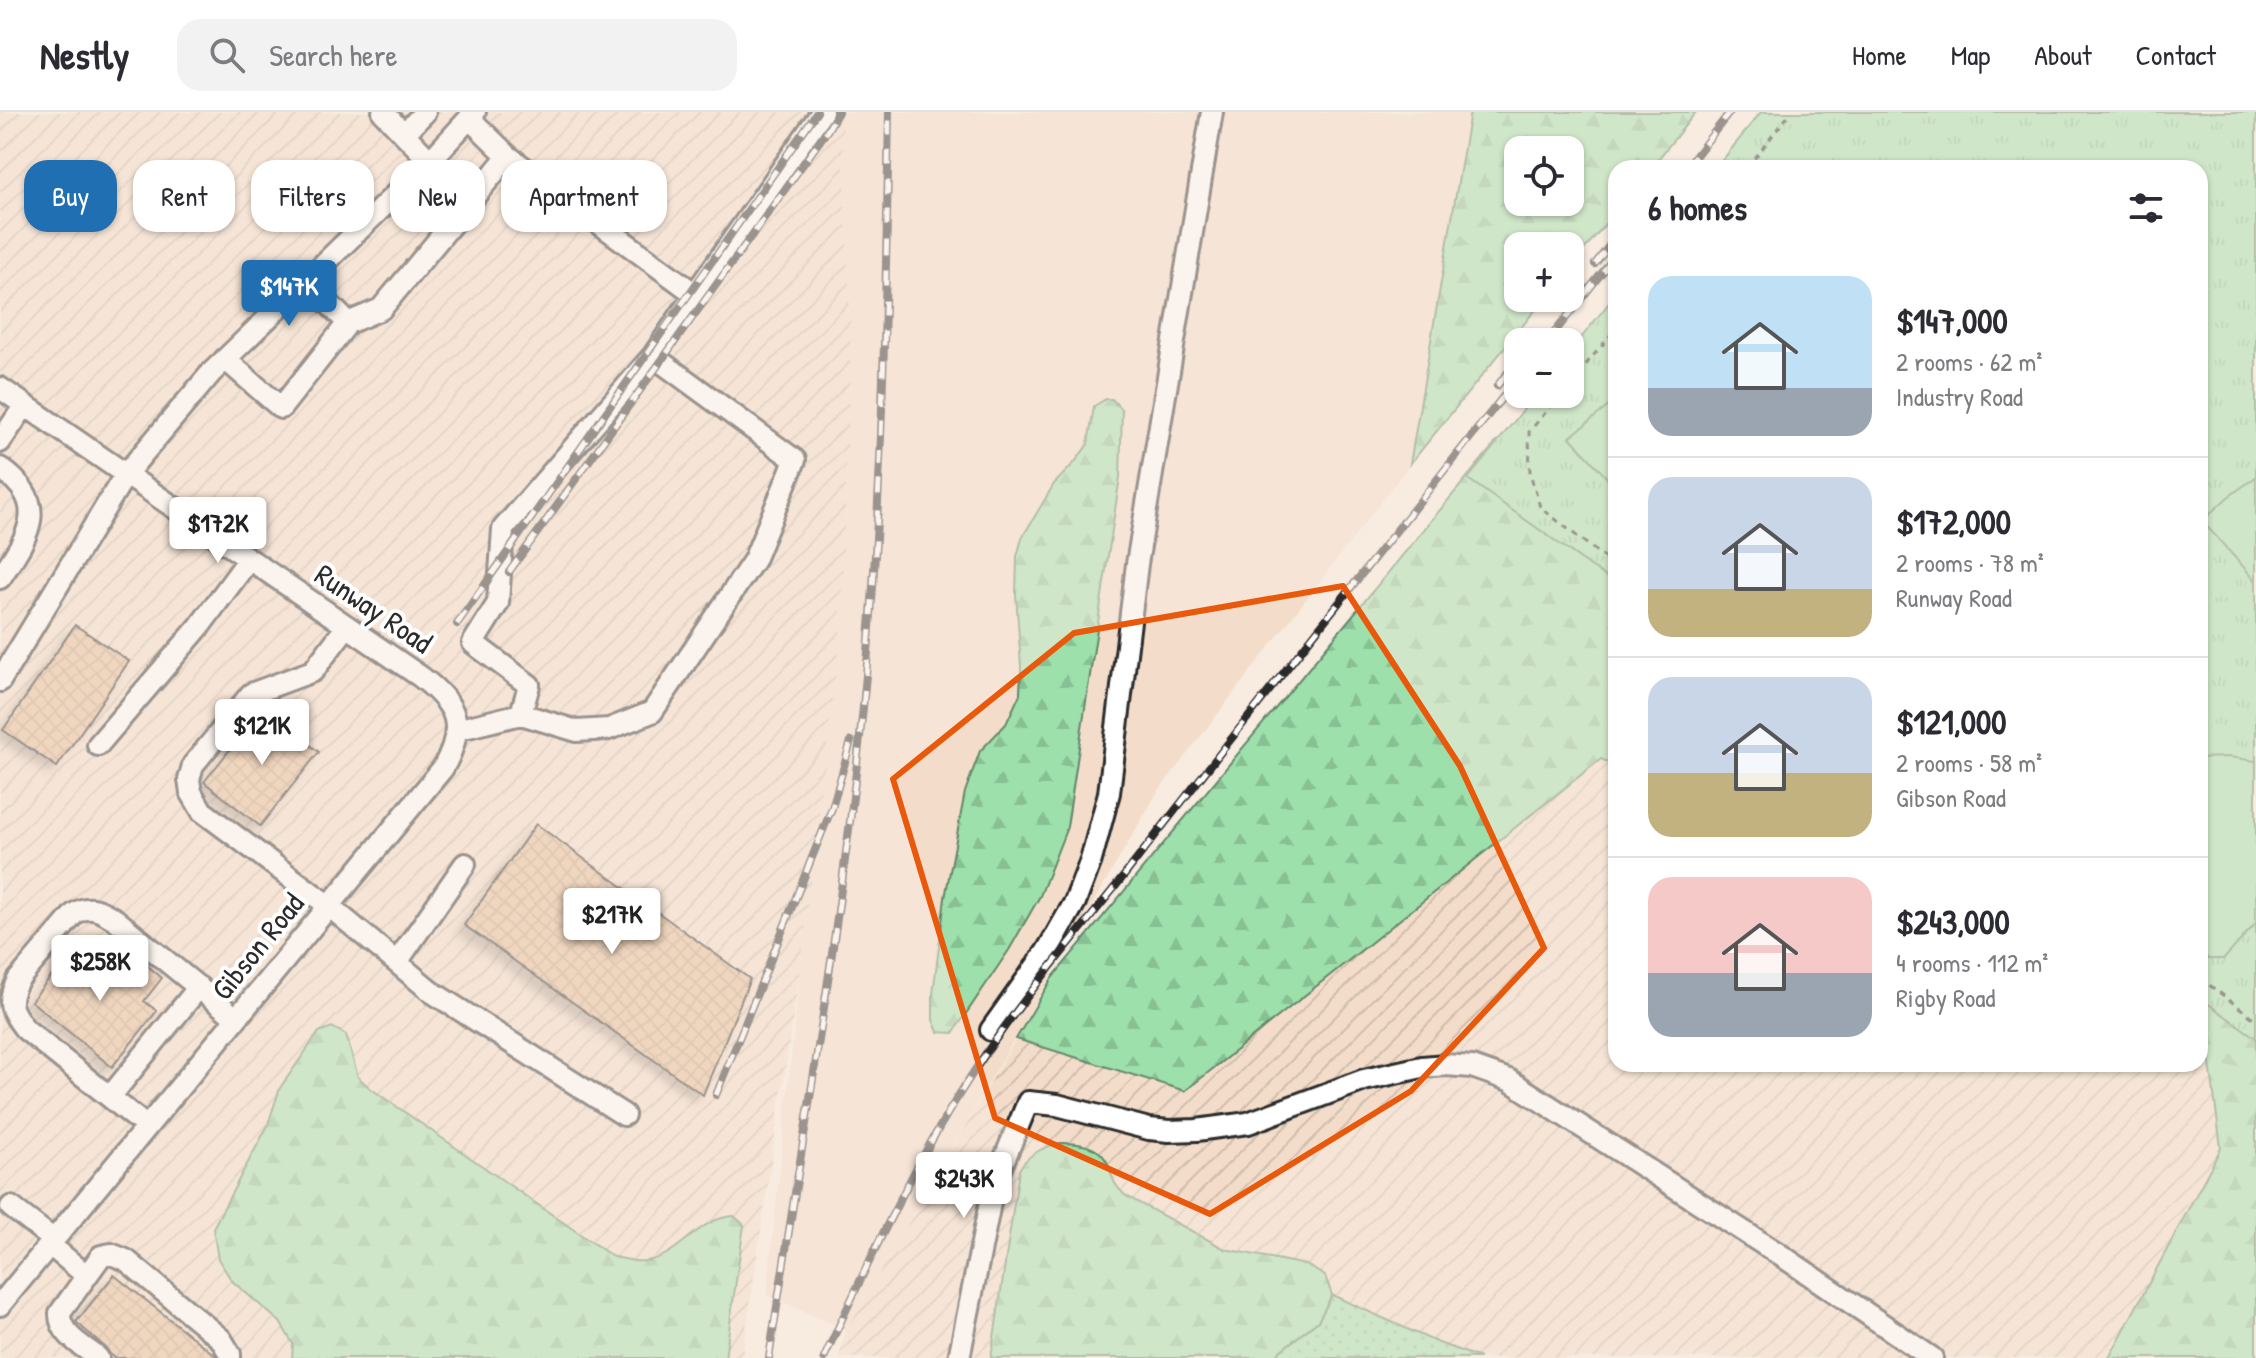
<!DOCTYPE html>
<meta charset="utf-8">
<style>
body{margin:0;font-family:"Patrick Hand",sans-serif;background:#f2f2f3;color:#2b2b33;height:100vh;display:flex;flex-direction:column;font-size:30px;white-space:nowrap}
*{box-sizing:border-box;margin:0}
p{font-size:26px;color:#7c7c81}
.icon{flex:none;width:44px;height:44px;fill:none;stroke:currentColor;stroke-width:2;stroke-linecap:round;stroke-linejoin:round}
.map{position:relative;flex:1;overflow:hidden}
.details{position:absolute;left:1608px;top:48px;width:600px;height:912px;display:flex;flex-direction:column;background:#fff;border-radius:24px;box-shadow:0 2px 6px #0004}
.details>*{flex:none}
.top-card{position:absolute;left:24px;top:48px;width:760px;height:72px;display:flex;gap:16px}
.fabs{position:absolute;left:1504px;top:24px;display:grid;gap:16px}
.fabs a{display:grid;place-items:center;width:80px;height:80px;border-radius:16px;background:#fff;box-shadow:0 2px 6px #0004;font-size:40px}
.price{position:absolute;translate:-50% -68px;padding:0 18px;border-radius:8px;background:#fff;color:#222;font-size:26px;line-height:52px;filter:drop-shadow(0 2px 4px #0008)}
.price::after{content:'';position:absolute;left:50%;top:48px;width:24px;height:18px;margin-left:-12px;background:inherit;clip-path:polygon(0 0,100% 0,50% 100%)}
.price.active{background:#1f6fb2;color:#fff}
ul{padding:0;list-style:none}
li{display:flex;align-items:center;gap:24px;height:200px;padding:0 40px}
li+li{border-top:2px solid #e1e1e2}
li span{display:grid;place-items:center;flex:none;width:224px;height:160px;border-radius:24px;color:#555}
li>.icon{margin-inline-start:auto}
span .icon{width:96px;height:96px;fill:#fffc;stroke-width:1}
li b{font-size:34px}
h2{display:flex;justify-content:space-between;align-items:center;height:96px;padding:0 40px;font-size:34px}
.pill{padding:0 28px;border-radius:24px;background:#fff;box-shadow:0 2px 6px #0004;font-size:28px;line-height:72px}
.pill.active{background:#1f6fb2;color:#fff}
header{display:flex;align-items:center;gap:48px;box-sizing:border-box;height:112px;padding:0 40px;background:#fff;border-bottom:2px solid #e1e1e2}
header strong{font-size:38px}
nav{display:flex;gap:44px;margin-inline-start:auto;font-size:28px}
.search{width:560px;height:72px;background:#f2f2f3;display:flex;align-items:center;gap:20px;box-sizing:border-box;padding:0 28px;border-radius:24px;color:#7c7c81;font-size:30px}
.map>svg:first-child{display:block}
.built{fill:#f3ddca}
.industrial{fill:url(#industrial-furrows)}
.grass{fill:url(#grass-dots);stroke:#64866b;stroke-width:2}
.forest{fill:url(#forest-firs);stroke:#64866b;stroke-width:2;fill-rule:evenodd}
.park{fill:url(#park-tufts);stroke:#64866b;stroke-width:2}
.pitch{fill:#9de0ab;stroke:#64866b;stroke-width:2}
.building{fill:url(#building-cross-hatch);stroke:#2b2b2b;stroke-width:2;filter:url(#shadow)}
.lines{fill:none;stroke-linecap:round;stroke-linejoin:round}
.minor-casing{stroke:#2b2b2b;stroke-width:26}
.path{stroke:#2b2b2b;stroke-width:3;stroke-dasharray:6 6;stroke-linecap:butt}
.minor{stroke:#fff;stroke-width:20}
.rail-casing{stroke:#2b2b2b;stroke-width:8}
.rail{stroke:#fff;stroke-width:5;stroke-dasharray:15;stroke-linecap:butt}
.marked{fill:none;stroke:#e8590c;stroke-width:6;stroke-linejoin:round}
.labels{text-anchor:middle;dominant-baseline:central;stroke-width:8;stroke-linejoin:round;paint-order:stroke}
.street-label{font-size:30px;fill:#2b2b2b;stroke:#fff}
</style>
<header>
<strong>Nestly</strong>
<div class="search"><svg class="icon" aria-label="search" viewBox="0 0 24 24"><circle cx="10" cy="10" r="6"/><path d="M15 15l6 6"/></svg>Search here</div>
<nav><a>Home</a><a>Map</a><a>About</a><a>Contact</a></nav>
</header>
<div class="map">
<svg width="2256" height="1246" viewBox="0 0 2256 1246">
<defs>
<pattern id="industrial-furrows" width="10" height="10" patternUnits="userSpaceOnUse" patternTransform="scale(2)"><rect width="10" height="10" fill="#f3ddca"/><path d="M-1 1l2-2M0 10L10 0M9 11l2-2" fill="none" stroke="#d0beae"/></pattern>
<pattern id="grass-dots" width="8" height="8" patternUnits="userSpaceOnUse" patternTransform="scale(2)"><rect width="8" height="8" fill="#9de0ab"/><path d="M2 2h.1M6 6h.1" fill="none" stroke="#87c093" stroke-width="1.8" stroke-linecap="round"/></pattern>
<pattern id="forest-firs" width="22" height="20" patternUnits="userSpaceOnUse" patternTransform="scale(2)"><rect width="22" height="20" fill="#9de0ab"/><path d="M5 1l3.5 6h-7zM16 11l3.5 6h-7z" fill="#87c093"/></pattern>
<pattern id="park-tufts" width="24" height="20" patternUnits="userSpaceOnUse" patternTransform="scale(2)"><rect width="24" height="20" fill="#9de0ab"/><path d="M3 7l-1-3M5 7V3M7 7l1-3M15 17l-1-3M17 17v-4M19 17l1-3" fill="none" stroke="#87c093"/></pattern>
<pattern id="building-cross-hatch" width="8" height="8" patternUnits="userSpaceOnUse" patternTransform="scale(2)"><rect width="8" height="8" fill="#e6bc96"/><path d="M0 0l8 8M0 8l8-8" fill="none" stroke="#c5a281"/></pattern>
<filter id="shadow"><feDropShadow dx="-7" dy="7" stdDeviation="4" flood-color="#0004"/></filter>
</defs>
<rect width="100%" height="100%" fill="#f8ebe0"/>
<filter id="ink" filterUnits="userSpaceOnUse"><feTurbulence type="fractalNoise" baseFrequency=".0125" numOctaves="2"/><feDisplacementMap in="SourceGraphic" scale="16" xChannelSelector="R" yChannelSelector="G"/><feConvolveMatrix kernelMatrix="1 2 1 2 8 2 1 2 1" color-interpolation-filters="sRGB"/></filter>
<g filter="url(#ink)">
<path class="built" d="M842,0H1470L1410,352L1157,681L846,1218L767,1183L801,850L840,525L851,233Z"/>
<path class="industrial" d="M0,0H842L851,233L840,525L801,850L742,1246H0Z
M1601,647L1616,654V952H2200V932L2208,936L2221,1036L2109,1246H839L846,1218L1016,927L1186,978Z"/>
<path class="grass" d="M1332,1183L1436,1230L1480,1246H1276L1280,1239L1318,1209Z"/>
<path class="forest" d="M1470,0H1696L1651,56H1616V99L1570,155V134H1518V186H1545L1410,352ZM1570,38V90H1518V38Z
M1106,287H1112L1122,298L1120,365L1067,715L1040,784L1009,838L953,921L938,920L933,908V882L945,786L965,680L980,639L1006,612L1020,582L1021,555L1016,482L1017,445L1022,426L1054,372L1075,350L1088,332L1094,294Z
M1498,328L1522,330L1616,460V654L1601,647L1185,979L1016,927L1052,866Z
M2200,881L2256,922V1246H2109L2221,1036L2208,936L2200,932Z
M332,915L346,923L358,965L370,976L613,1145C623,1146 635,1151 645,1149C681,1145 696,1106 734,1104L744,1113L725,1246H292L293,1232L280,1210L232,1169L218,1147L213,1116L267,1015L280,976L319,920Z
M1061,1031C1078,1031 1099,1033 1107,1050C1114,1067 1111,1070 1126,1084L1225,1137L1306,1153L1325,1164L1332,1183L1318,1209L1280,1239L1276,1246H991L1019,1058C1026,1043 1045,1034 1061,1031Z"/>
<path class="park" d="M1761,0H2256V926L2200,886V56H1716Z
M1616,182V472L1468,367L1536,282H1570V240Z"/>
<path class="pitch" d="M1616,288V376L1570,325Z
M2256,365V469L2202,409L2228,385Z
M2229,645L2256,649V811L2224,847H2208L2200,838V646Z"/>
<path class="building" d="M75,513L129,549L57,655L3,618Z
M263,596L319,640L260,714L204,670Z
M536,712L750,867L703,983L464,813Z
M76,834L111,862L121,849L131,858L140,847L162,866L144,889L157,899L112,955L31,889Z
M114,1163L216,1244L217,1246H115L110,1242L106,1236L76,1210Z"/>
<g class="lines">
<g class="minor-casing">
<path id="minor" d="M383,0L430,49
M404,22L425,0
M508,44L695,182L653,244L503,417L498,491L473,531L529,573L521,602
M306,169L348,211
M695,182L822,0
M225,247L281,296L348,211L381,197L508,44L469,6
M0,276L421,565C457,593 467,613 443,656L0,1193
M0,330L25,293
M0,356C52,392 28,424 0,466
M347,514L313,559L251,582L193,653L189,668L191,680L202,699L329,794L432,880L624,1003
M0,569L125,363L211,261L430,49L475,0
M456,618L521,602L577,619L609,617L652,600L754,448L795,348L653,244
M98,633L199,515L249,447
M397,850L465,752
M991,918L1047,839L1075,790L1091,748L1109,681L1137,452L1212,0
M110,985L199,875
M147,1015L25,917C10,898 6,890 18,868L74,802C89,791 102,799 116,808L236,906
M11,1095L54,1128
M50,1133L87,1164
M98,1246C83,1234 59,1222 60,1201L101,1144L111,1142L126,1148L221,1227L230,1242V1246
M959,1246L991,1086L999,1060L1028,990L1057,993L1149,1017L1169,1019L1197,1018L1248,1011L1364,968L1422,955L1446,953L1472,955L1509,968L1788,1148L1932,1246"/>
</g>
<path class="path" d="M1747,56L1791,0
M1570,271L1616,217
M1561,282L1529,320L1530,361L1540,395L1616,455
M2200,866L2256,908"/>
<use href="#minor" class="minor"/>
<g class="rail-casing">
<path id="rail" d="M1686,56L1730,0
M1595,152L1616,125
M1547,230L1616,143
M1497,274L1518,248
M509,460L827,19L838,0
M457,512L817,0
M716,983L832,696L851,629
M769,1246C799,1051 833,856 856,660C882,441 885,220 889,0
M824,1246C868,1151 912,1055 969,967C1016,893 1073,828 1127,760C1256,594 1387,430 1518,266"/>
</g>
<use href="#rail" class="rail"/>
</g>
</g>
<path d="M0 0H2256V1246H0ZM1343,474L1460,654L1544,836L1411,979L1210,1102L995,1006L893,667L1074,521Z" fill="#f8ebe0" fill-opacity=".55" fill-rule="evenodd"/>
<path class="marked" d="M1343,474L1460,654L1544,836L1411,979L1210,1102L995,1006L893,667L1074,521Z"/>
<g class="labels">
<g class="street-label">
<text transform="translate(374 496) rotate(34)">Runway Road</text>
<text transform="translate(257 834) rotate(-51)">Gibson Road</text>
</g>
</g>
</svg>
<div class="fabs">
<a><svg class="icon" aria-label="locate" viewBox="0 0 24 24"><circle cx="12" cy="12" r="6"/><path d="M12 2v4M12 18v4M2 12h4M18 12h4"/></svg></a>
<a>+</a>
<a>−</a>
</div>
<b class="price active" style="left:289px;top:216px">$147K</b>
<b class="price" style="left:218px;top:453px">$172K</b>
<b class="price" style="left:262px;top:655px">$121K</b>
<b class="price" style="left:612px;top:844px">$217K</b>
<b class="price" style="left:100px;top:891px">$258K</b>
<b class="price" style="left:964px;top:1108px">$243K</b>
<div class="top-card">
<a class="pill active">Buy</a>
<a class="pill">Rent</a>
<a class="pill">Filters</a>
<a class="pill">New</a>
<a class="pill">Apartment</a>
</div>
<section class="details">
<h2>6 homes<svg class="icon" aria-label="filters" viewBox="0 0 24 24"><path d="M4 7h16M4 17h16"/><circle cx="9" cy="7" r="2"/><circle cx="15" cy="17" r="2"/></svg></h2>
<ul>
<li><span style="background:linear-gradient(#bfe0f5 70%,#9aa5b1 0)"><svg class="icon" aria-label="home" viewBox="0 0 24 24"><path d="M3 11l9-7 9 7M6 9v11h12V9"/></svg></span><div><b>$147,000</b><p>2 rooms · 62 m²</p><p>Industry Road</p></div></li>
<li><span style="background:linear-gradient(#c9d6e8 70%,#c2b280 0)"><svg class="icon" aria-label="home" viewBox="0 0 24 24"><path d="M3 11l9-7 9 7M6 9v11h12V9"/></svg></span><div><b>$172,000</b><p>2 rooms · 78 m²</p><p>Runway Road</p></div></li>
<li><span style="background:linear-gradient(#c9d6e8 60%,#c2b280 0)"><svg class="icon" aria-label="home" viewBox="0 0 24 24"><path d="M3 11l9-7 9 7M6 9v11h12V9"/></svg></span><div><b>$121,000</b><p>2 rooms · 58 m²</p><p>Gibson Road</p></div></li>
<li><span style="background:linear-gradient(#f6c9c9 60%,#9aa5b1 0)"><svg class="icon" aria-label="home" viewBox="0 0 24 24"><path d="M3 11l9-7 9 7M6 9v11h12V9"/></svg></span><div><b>$243,000</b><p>4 rooms · 112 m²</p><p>Rigby Road</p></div></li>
</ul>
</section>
</div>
